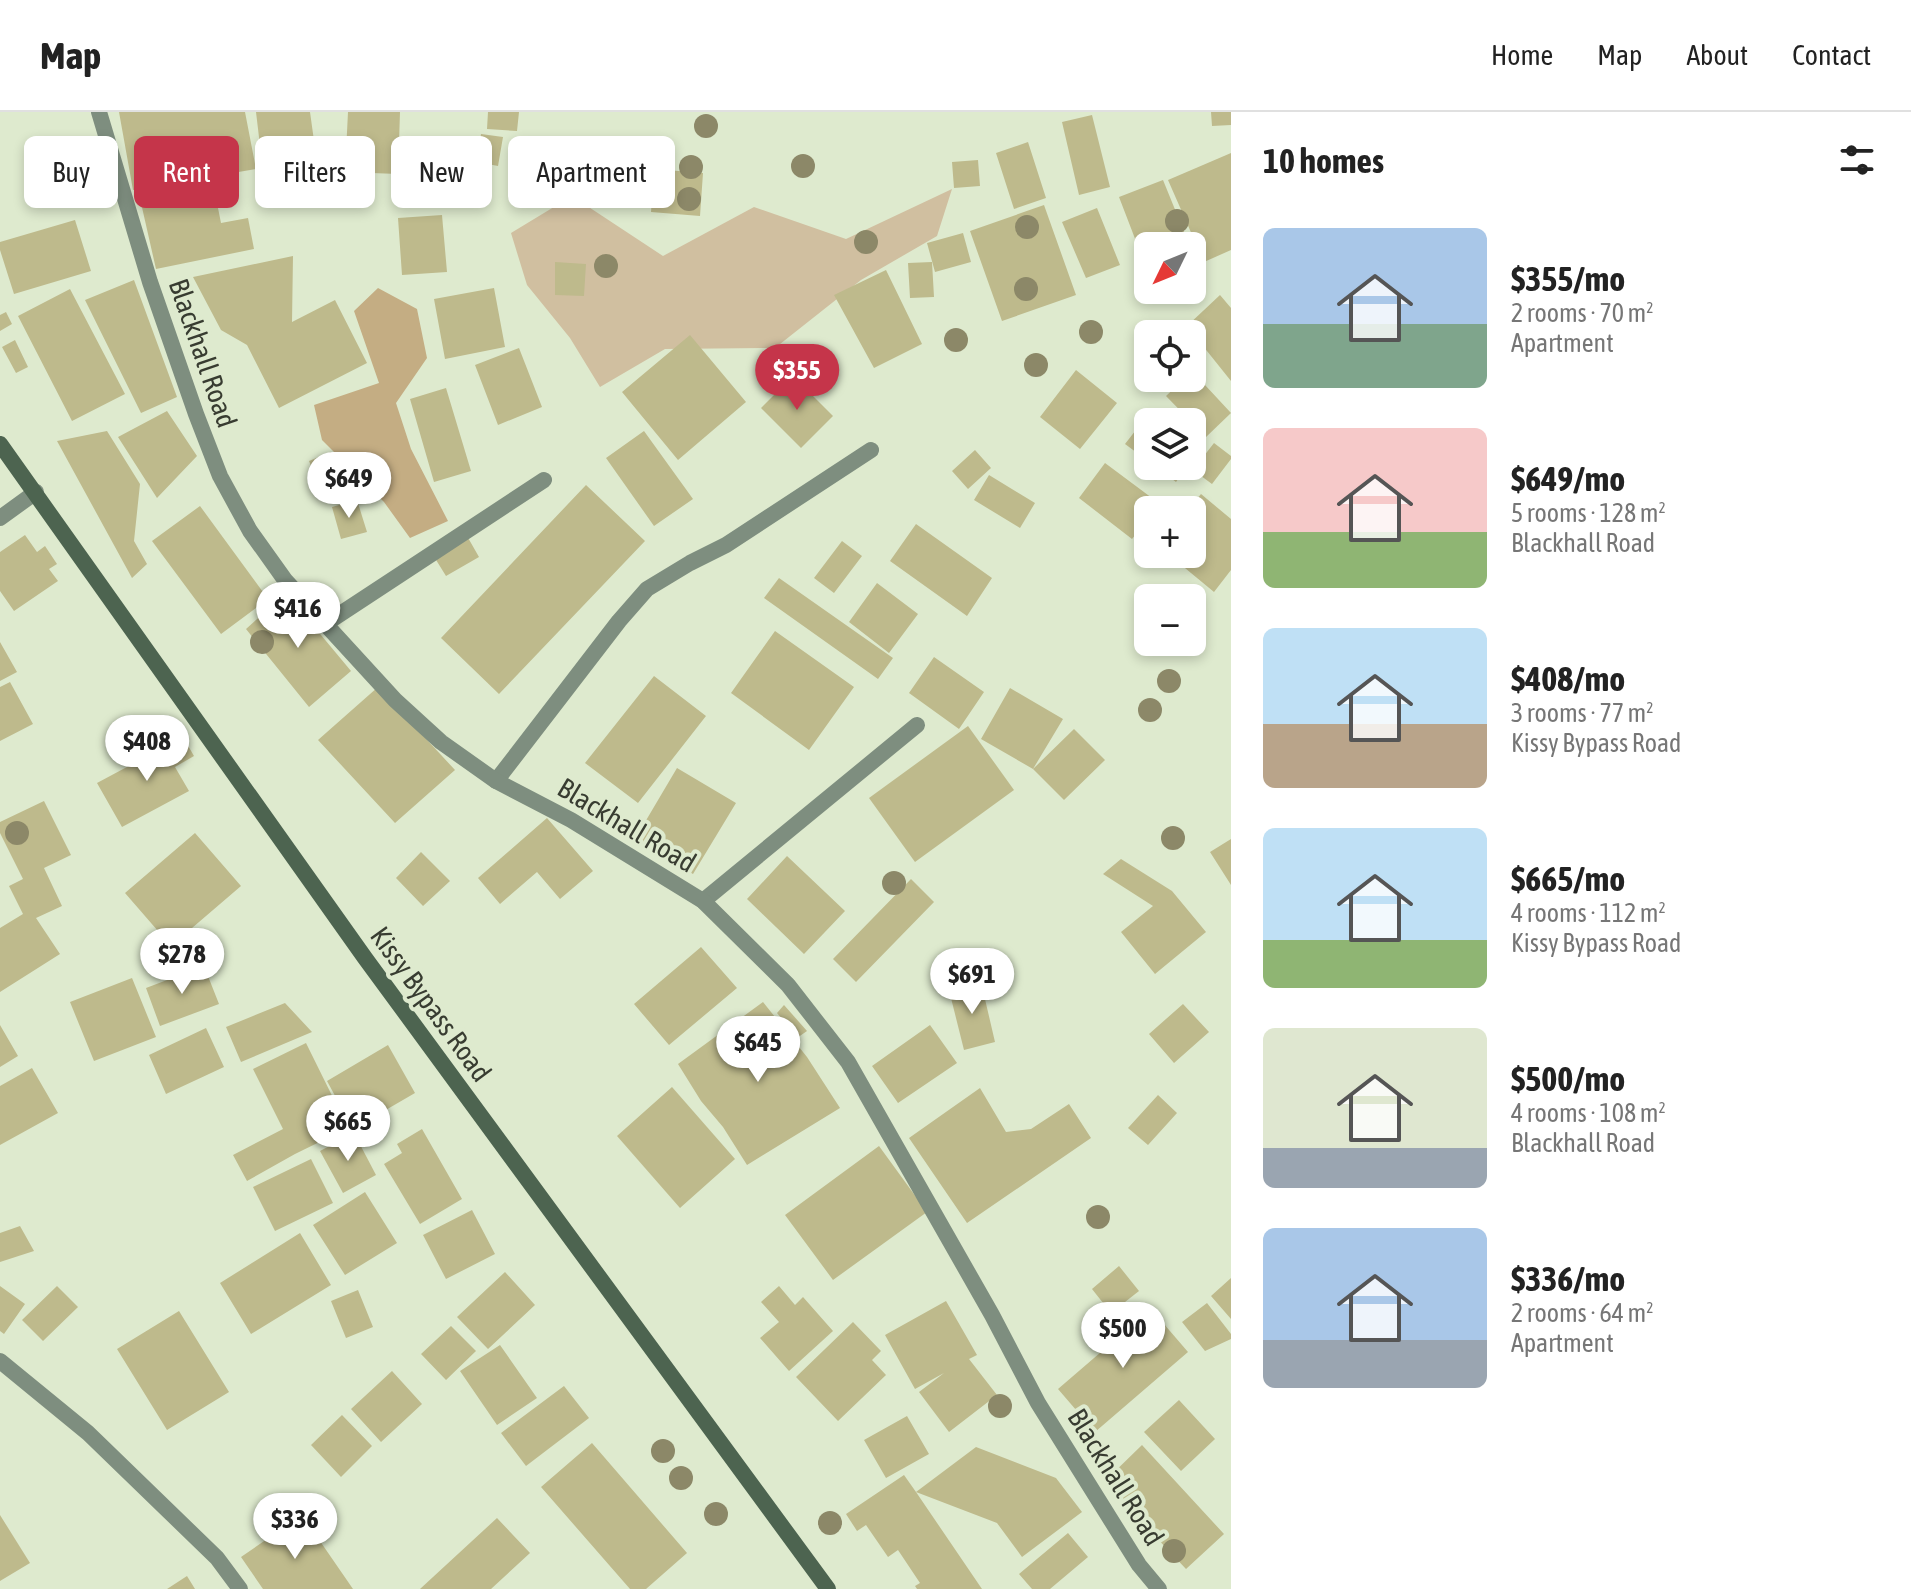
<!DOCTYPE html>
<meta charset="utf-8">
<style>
body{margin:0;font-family:"Asap Condensed",sans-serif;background:#f2f2f2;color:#222;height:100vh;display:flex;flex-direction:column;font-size:30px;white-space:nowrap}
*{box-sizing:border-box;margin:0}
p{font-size:26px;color:#767676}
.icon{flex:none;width:44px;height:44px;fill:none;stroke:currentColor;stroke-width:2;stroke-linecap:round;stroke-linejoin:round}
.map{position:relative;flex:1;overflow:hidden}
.panel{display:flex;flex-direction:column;background:#fff;width:680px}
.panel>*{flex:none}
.hud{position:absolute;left:24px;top:24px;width:760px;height:72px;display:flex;gap:16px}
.needle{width:52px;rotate:227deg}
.controls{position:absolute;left:1134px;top:120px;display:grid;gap:16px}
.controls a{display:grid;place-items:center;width:72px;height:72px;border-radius:12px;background:#fff;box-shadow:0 4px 12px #0003;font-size:40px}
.price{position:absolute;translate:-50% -68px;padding:0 18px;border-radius:28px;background:#fff;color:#222;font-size:26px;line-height:52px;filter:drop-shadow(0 2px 4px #0008)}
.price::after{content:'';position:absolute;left:50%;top:48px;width:24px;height:18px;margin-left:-12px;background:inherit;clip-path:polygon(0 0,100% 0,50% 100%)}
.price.current{background:#c5354a;color:#fff}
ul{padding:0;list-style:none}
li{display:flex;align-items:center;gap:24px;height:200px;padding:0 32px}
li span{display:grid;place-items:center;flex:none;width:224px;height:160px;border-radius:12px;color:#555}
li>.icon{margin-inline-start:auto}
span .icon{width:96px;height:96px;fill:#fffc;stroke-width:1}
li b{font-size:34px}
h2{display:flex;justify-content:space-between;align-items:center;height:96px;padding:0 32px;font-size:34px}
.chip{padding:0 28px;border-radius:12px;background:#fff;box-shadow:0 4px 12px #0003;font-size:28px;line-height:72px}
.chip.current{background:#c5354a;color:#fff}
header{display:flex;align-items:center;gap:48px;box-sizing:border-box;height:112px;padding:0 40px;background:#fff;border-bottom:2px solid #e0e0e0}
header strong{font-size:38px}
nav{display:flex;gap:44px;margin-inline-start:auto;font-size:28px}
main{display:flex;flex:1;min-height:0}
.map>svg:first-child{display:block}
.green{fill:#d0bfa0}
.forest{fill:#c4ad83}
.building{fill:#beba8c}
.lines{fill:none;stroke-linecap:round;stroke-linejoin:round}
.service{stroke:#7e8e7f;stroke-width:16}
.minor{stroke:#7e8e7f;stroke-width:16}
.tertiary{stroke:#7e8e7f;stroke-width:16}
.secondary{stroke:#4d6450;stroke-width:16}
.tree{fill:#8c8868}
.labels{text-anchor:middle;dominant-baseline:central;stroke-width:8;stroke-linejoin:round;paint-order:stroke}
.street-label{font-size:28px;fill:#383c31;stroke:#deeace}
</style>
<header>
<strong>Map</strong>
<nav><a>Home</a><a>Map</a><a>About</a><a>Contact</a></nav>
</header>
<main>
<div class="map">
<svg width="1231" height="1477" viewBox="0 0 1231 1477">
<rect width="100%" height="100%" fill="#deeace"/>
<path class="green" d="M952,77L937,124L861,168L775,236L665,237L600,275L570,226L527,173L511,121L572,84L663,144L754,95L846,127Z"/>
<path class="forest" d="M378,176L417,197L427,246L396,291L411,337L448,409L410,426L384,390L322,328L314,293L379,271L354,199Z"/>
<path class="building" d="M119,0H245L256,57L133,78Z
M256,0H310L315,36L261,42Z
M348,0H400L398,62L345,60Z
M488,0H519L517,19L487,17Z
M1211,0H1231V13L1212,14Z
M1092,3L1110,75L1079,83L1062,10Z
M481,22L503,25L498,54L477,50Z
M1028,30L1046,86L1014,97L996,41Z
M537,39L576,43L572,91L533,88Z
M1231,41V138L1204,150L1168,68Z
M978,48L980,74L954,76L952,50Z
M654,57L703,61L700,104L651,100Z
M1163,68L1189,132L1184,134H1148V148L1144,150L1119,85Z
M214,76L221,111L248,106L254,137L156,157L141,91Z
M1044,93L1076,183L1002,209L970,119Z
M1097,96L1120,153L1086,166L1062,110Z
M442,103L447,160L402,163L398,106Z
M75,108L91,159L14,182L0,138V130Z
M963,121L971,150L935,160L927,131Z
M293,144L292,210L335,188L367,251L279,296L247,233L221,218L193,165Z
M555,150L586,152L584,184L555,183Z
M932,150L934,185L910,186L908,151Z
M886,158L922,232L874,256L834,183Z
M134,168L177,285L141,301L85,188Z
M494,176L505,235L445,247L434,187Z
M70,177L125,282L72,309L18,204Z
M1220,183L1231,196V269L1187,214Z
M6,200L12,212L0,219V203Z
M690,223L746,290L678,348L622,280Z
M15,228L28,255L16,261L2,235Z
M519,236L542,295L498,313L475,253Z
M1076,258L1117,291L1080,337L1040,305Z
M1192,259L1231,301L1206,325L1166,284L1185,266H1192Z
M793,264L833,304L801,336L761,296Z
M446,276L471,359L434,370L410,287Z
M1153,296L1172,310H1148V349L1125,332Z
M167,299L197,344L157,386L118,325Z
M107,319L140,372L134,429L147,452L132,466L57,329Z
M644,319L693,387L654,414L606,346Z
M1192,325L1203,333L1192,348Z
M1214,331L1231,344V347L1212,372L1193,358Z
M975,338L991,356L968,377L952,359Z
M331,340L340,361L318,370L309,349Z
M1105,351L1160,392L1155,398H1148V407L1132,427L1079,386Z
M1155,354H1187L1176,370Z
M989,363L1035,391L1020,416L974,388Z
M586,373L645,429L499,582L441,526Z
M1201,382L1231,407V458L1214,480L1168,442H1192V398H1188Z
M357,388L367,420L341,427L332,395Z
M200,394L268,487L221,522L152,429Z
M916,412L992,466L967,504L890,449Z
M25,423L37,440L45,434L57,452L49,457L58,469L14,499L0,479V440Z
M467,424L479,445L446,464L433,443Z
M842,429L862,444L834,481L814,466Z
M779,466L893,546L878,567L764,486Z
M877,471L918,502L889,541L849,510Z
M286,481L351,559L309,595L246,517Z
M775,519L854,575L809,638L731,581Z
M0,530L17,560L0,569Z
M934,545L984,580L959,617L909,581Z
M654,564L706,604L638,691L585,651Z
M10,570L33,612L0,629V575Z
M378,575L455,658L395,711L318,628Z
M1010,576L1063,607L1033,657L981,627Z
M968,614L1014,678L915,750L869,686Z
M1074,617L1105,648L1064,688L1033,657Z
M183,625L194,644L175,655L189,679L122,715L97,671Z
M677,656L736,691L693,762L635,727Z
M44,689L71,743L44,756L62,794L36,806L60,842L0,880V816L23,802L9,774L23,767L0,721V710Z
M547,706L593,759L560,787L537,760L500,792L478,766Z
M195,721L241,774L171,834L125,781Z
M1231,727V773L1210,740Z
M421,740L450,769L423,794L396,766Z
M787,744L845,799L804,842L747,787Z
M1121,747L1172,779L1206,820L1155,862L1121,820L1153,794L1103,762Z
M911,767L934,790L856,870L833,847Z
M701,835L737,876L669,933L634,892Z
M204,854L219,892L160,914L146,876Z
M132,866L156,925L94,949L70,890Z
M981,870L995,930L964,938L949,878Z
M763,890L807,945L840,996L747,1053L723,1015L701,989L678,952Z
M285,891L312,920L241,950L226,915Z
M1183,892L1209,920L1174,951L1149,922Z
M784,893L807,919L797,926L777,901Z
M0,913L18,944L0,955Z
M930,913L957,951L898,991L872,954Z
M206,916L224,955L166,982L149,943Z
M306,931L348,1016L295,1042L247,1069L233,1043L283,1017L253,957Z
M388,933L415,981L353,1017L327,969Z
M32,956L58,1001L0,1033V974Z
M672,975L735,1047L680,1096L617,1024Z
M980,976L1006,1020L1031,1017L1069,992L1091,1026L967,1111L909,1026Z
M1158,983L1177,1001L1148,1033L1128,1016Z
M422,1017L462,1087L420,1112L384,1052L402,1041L397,1032Z
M354,1021L376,1063L343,1081L320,1039Z
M879,1034L927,1100L833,1168L785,1103Z
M311,1047L333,1091L275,1119L253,1075Z
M365,1080L397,1131L345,1163L313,1113Z
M472,1098L495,1142L446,1167L423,1123Z
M20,1114L34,1139L0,1150V1121Z
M300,1121L331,1173L251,1222L220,1171Z
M1119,1154L1139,1179L1111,1201L1092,1177Z
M505,1160L535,1193L488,1237L457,1205Z
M1231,1166V1207L1211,1184Z
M0,1174L25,1192L4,1222L0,1219Z
M57,1174L78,1195L43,1229L22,1208Z
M779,1174L795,1193L803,1185L833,1219L789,1259L760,1226L779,1210L761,1190Z
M358,1178L373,1215L346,1226L331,1189Z
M946,1189L977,1243L969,1247L997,1283L949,1320L919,1280L944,1261L915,1277L885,1223Z
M1207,1191L1231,1222V1227L1205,1239L1182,1210Z
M1151,1197L1188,1240L1095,1320L1058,1277Z
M179,1199L229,1280L167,1318L117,1237Z
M853,1210L881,1239L872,1248L886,1263L838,1309L796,1265Z
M451,1214L476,1239L446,1268L421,1242Z
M500,1233L537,1286L497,1313L460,1259Z
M392,1259L422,1292L381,1330L351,1297Z
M564,1274L589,1306L526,1354L501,1321Z
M1179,1288L1215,1327L1181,1359L1144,1320Z
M342,1303L372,1334L341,1365L311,1333Z
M907,1304L929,1342L886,1366L864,1328Z
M592,1331L687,1441L646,1477H630L541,1375Z
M1142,1333L1224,1422L1186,1457L1104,1370Z
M976,1335L1056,1366L1082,1400L1022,1445L997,1411L916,1380L982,1477H917L915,1474L920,1471L898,1438L888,1445L866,1413L857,1419L846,1402L904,1363L916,1380Z
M0,1403L30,1451L0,1469Z
M302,1403L353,1477H263L241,1445Z
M497,1406L530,1441L491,1477H420Z
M1068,1421L1088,1445L1050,1477H1032L1019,1462Z
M187,1464L195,1477H167Z"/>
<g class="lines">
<path class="service" d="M703,789L917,613
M0,1249L88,1321L217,1446L240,1477"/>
<path class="minor" d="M0,406L36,380
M325,512L544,368
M496,669L619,509L647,477L690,451L726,433L871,338"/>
<path class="tertiary" d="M99,0L150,170L196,302L220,364L250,419L285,468L395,588L441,630L496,669L571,708L703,789L788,873L848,950L992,1203L1038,1291L1139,1453L1159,1477"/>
<path class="secondary" d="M0,332L365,846L828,1477"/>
</g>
<g class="tree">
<circle cx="706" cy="14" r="12"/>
<circle cx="803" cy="54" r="12"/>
<circle cx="691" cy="55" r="12"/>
<circle cx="689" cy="87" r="12"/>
<circle cx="1177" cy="109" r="12"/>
<circle cx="1027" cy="115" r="12"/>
<circle cx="866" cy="130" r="12"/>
<circle cx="606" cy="154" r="12"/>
<circle cx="1026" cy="177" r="12"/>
<circle cx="1091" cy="220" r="12"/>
<circle cx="956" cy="228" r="12"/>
<circle cx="1036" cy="253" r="12"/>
<circle cx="262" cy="530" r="12"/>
<circle cx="1169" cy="569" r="12"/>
<circle cx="1150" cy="598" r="12"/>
<circle cx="17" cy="721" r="12"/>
<circle cx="1173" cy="726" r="12"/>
<circle cx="894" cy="771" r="12"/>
<circle cx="1098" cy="1105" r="12"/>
<circle cx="1000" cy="1294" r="12"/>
<circle cx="663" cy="1339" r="12"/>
<circle cx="681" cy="1366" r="12"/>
<circle cx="716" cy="1402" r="12"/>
<circle cx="830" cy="1411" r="12"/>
<circle cx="1174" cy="1439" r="12"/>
</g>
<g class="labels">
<g class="street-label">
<text transform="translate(203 241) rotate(71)">Blackhall Road</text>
<text transform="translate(627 713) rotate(31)">Blackhall Road</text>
<text transform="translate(431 892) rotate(54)">Kissy Bypass Road</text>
<text transform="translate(1116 1365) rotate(58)">Blackhall Road</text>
</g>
</g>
</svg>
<div class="controls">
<a><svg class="needle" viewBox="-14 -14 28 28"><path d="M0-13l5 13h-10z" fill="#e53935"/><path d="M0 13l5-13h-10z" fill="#767676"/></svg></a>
<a><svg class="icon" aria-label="locate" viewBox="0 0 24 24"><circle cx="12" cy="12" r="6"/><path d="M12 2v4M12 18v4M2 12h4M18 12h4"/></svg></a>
<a><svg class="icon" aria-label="layers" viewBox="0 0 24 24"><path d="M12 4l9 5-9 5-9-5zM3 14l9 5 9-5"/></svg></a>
<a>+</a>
<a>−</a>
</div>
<b class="price current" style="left:797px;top:300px">$355</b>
<b class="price" style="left:349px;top:408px">$649</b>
<b class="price" style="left:298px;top:538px">$416</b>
<b class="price" style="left:147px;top:671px">$408</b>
<b class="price" style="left:182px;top:884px">$278</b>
<b class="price" style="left:972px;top:904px">$691</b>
<b class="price" style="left:758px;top:972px">$645</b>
<b class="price" style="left:348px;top:1051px">$665</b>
<b class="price" style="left:1123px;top:1258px">$500</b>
<b class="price" style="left:295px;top:1449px">$336</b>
<div class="hud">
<a class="chip">Buy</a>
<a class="chip current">Rent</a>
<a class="chip">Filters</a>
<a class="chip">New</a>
<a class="chip">Apartment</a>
</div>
</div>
<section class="panel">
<h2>10 homes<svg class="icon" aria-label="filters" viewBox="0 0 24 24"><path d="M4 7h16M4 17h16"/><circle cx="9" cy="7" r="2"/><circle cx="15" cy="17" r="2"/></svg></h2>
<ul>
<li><span style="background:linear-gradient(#a9c7e8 60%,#7fa58c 0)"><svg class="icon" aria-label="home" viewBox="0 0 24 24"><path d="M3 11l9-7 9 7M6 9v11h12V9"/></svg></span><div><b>$355/mo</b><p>2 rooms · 70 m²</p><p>Apartment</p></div></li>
<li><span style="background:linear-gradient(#f6c9c9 65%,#8fb573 0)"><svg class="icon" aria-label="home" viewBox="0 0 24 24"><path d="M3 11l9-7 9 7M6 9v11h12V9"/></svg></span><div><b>$649/mo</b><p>5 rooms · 128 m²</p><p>Blackhall Road</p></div></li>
<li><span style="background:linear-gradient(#bfe0f5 60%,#b9a48a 0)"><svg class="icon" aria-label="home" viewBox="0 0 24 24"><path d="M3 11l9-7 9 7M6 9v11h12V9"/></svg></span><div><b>$408/mo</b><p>3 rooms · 77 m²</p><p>Kissy Bypass Road</p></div></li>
<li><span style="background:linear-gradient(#bfe0f5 70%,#8fb573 0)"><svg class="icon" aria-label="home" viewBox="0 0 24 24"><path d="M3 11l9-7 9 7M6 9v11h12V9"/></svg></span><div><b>$665/mo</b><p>4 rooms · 112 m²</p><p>Kissy Bypass Road</p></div></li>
<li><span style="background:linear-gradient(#dfe7d0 75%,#9aa5b1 0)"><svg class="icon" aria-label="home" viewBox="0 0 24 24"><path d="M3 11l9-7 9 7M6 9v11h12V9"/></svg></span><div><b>$500/mo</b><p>4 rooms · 108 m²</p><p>Blackhall Road</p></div></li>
<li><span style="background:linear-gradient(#a9c7e8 70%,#9aa5b1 0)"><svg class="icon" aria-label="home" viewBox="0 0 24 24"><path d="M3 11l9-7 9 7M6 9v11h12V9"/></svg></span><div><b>$336/mo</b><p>2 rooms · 64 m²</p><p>Apartment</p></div></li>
</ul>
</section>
</main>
